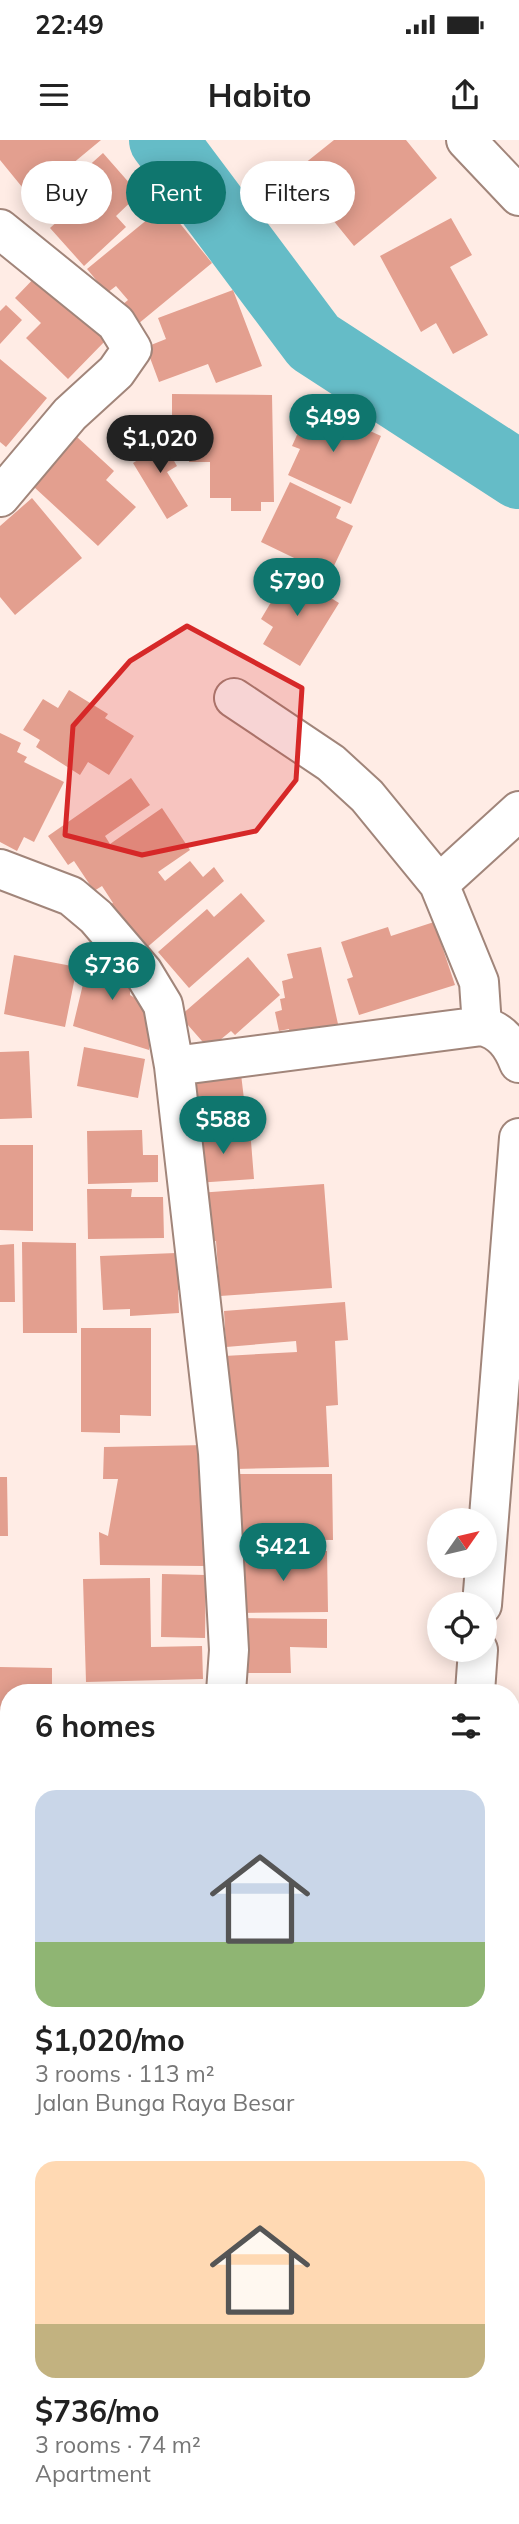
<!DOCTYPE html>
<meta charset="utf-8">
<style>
body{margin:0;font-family:Mulish,sans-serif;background:#f2f2f2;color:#222;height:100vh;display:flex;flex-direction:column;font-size:26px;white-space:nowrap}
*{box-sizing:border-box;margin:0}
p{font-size:23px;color:#767676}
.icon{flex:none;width:38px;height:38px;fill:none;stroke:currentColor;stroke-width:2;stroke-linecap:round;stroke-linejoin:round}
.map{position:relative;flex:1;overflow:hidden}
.side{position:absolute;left:0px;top:1544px;width:520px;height:842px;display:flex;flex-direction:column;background:#fff;border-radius:28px 28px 0 0;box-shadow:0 4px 18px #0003}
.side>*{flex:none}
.guide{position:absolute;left:21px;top:21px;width:478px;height:63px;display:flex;gap:14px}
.needle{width:46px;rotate:56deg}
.fabs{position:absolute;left:427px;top:1368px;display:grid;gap:14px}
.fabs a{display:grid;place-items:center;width:70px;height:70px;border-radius:50%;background:#fff;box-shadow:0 4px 18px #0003;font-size:35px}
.price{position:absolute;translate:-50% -60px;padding:0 16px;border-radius:24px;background:#0f766e;color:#fff;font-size:23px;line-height:46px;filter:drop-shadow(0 2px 4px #0008)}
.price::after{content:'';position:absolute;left:50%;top:42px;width:21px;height:16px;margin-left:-10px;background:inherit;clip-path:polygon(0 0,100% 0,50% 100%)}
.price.current{background:#222;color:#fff}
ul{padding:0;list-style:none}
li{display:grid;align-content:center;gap:14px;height:371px;padding:0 35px}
li span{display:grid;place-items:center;height:217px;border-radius:21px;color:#555}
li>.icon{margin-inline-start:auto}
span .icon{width:126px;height:126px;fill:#fffc;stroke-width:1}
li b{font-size:30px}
h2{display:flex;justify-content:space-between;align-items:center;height:84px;padding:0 35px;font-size:30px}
.chip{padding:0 24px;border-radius:32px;background:#fff;box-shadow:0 4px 18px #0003;font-size:24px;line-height:63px}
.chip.current{background:#0f766e;color:#fff}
.status{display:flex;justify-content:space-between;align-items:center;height:49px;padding:0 35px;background:#fff;direction:ltr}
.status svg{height:19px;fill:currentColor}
header{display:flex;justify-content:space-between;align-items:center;height:91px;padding:0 35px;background:#fff;font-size:32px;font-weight:700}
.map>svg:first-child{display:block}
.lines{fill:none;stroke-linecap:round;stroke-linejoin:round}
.river{stroke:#65bcc7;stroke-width:68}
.building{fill:#e39f8f}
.lane-casing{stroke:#a1857a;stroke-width:26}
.street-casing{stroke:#a1857a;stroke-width:42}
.lane{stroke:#fff;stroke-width:23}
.street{stroke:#fff;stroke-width:38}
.marked{fill:#d62828;fill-opacity:0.2;stroke:#d62828;stroke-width:5;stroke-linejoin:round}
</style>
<div class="status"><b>22:49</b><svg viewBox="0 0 49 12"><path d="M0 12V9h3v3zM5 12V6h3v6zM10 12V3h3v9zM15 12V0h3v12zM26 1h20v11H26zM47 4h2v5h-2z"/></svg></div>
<header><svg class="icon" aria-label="menu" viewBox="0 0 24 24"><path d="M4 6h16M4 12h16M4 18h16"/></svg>Habito<svg class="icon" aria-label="share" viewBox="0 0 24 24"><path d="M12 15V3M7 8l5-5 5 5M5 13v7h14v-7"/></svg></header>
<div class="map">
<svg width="519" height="2384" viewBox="0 0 519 2384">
<rect width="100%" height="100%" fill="#ffece5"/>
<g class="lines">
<path class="river" d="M163,0L314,202L519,335"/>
</g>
<path class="building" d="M0,0H101L31,58L0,20Z
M334,0H406L437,38L354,106L294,32Z
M103,13L139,54L116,76L126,87L84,126L50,88L59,80L45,65Z
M165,65L212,123L138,184L122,165L128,160L116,146L107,153L87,129Z
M451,78L472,115L450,127L488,195L453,214L436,183L421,192L380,116Z
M40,132L108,198L68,239L26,198L41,183L15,158Z
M233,150L262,226L216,243L208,224L159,242L146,207L166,199L158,178Z
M6,165L22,180L0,204V171Z
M0,219L47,258L6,307L0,302Z
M172,254L272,255L274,362H261V371H231V358H210V322H189V291H172Z
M311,264L381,296L351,364L288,335L300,309L292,306Z
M65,286L114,331L106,340L136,367L98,406L21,335Z
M156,290L177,326L167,332L188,366L167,379L133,323L149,313L140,299Z
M290,342L341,367L336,378L353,386L332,430L319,424L317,429L261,402Z
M32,358L82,418L15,475L0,457V386Z
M289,432L339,463L300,526L263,504L273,487L261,479Z
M69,550L108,574L105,578L134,596L109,635L88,622L80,635L36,607L40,600L23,590L43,559L58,568Z
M0,593L21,603L17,612L27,617L24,622L64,642L34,702L24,697L17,711L0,702Z
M131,638L150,665L105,696L110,704L162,668L190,710L158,732L165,741L190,721L203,737L214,727L224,741L144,810L108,766L113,763L102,746L94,751L74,721L68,725L48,696Z
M241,753L265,781L189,848L158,812L207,769L214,777Z
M434,782L455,845L359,875L347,839L353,837L341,802L388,787L391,796Z
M94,798L130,835V855L153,869L149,910L73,886Z
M321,807L338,884L290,894L289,889L279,891L275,872L282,870L280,859L285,858L282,841L293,838L287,814Z
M14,815L77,827L65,887L4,874Z
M248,817L280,855L235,895L231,891L209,909L180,876Z
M84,907L145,919L138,958L77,946Z
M29,911L32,978L0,979V912Z
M241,934L246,976L189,982L184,940Z
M250,989L254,1039L196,1043L192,993Z
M142,990L143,1015H158V1042L88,1044L87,991Z
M0,1005H33V1091L0,1090Z
M324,1044L332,1148L220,1156L216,1101L203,1103L198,1053Z
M87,1049H132L131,1057H163L164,1098L88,1099Z
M22,1102L76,1103L77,1193H23Z
M14,1104L15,1162H0V1105Z
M176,1113L177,1126H185L186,1149L178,1150L179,1173L130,1176V1169L103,1170L100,1116Z
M345,1162L348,1200L335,1201L338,1265L326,1266L329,1327L235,1329L233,1268L227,1269L224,1216L297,1212L296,1201L226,1207L224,1171Z
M81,1188H151V1276L120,1275V1293L81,1292Z
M206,1305V1426L100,1425L99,1392L108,1396L118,1339H103L104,1307Z
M233,1334H332L333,1400L257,1399L258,1405H234Z
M0,1337H7L8,1396H0Z
M260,1411H327L328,1472L236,1473L235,1419H260Z
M162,1434L206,1435L205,1498L161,1497Z
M150,1438L151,1507L202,1506L203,1539L86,1542L83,1439Z
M234,1478L327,1479V1508L290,1507L291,1533H234Z
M0,1527L52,1528V1552H9V1616L0,1615Z
M238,1546L273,1551V1552H237Z
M113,1549L174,1550V1552H113Z
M0,1637H9V1701H0Z
M9,1747V1815H0V1748Z
M0,1850H9V1939H0Z
M9,1966V2049H0V1967Z
M0,2095H9V2140H0Z
M0,2287H9V2372H0Z
M30,2380H48V2384H31Z"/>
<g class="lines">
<g class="lane-casing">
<path id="lane" d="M511,1990H519
M511,2331L519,2334"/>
</g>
<g class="street-casing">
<path id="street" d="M466,0L519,56
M0,89L116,183L132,209L116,232L70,274L0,357
M234,558L331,623L367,656L439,744
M0,729L71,756L96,777L143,832L163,865L174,926L218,1313L229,1510L226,1552
M482,886L479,842L439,744L519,671
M174,926L482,886C502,891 512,905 519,923
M482,1465L519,998
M475,1552L478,1510
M0,2259H9
M383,2384L384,2376"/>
</g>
<use href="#lane" class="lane"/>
<use href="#street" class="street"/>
</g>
<path class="marked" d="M187,486L302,548L296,640L256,691L142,715L65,695L73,586L130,521Z"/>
</svg>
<div class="fabs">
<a><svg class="needle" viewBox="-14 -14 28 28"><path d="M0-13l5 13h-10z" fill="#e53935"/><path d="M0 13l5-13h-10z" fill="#767676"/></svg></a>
<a><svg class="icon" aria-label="locate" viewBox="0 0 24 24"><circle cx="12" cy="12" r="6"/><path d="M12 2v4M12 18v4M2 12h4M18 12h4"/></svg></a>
</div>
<b class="price" style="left:333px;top:314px">$499</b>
<b class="price current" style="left:160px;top:335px">$1,020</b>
<b class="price" style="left:297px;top:478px">$790</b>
<b class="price" style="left:112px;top:862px">$736</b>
<b class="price" style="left:223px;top:1016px">$588</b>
<b class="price" style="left:283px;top:1443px">$421</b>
<div class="guide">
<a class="chip">Buy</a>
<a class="chip current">Rent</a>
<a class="chip">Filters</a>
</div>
<section class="side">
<h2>6 homes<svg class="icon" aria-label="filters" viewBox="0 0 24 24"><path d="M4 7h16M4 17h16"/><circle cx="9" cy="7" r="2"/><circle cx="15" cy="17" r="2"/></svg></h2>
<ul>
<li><span style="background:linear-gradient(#c9d6e8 70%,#8fb573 0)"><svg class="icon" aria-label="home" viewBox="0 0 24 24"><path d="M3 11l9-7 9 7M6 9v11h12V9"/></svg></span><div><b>$1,020/mo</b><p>3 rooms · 113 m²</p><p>Jalan Bunga Raya Besar</p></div></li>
<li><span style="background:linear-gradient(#ffd9b3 75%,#c2b280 0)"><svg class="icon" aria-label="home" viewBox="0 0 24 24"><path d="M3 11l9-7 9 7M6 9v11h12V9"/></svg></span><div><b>$736/mo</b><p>3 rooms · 74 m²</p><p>Apartment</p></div></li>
</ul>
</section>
</div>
